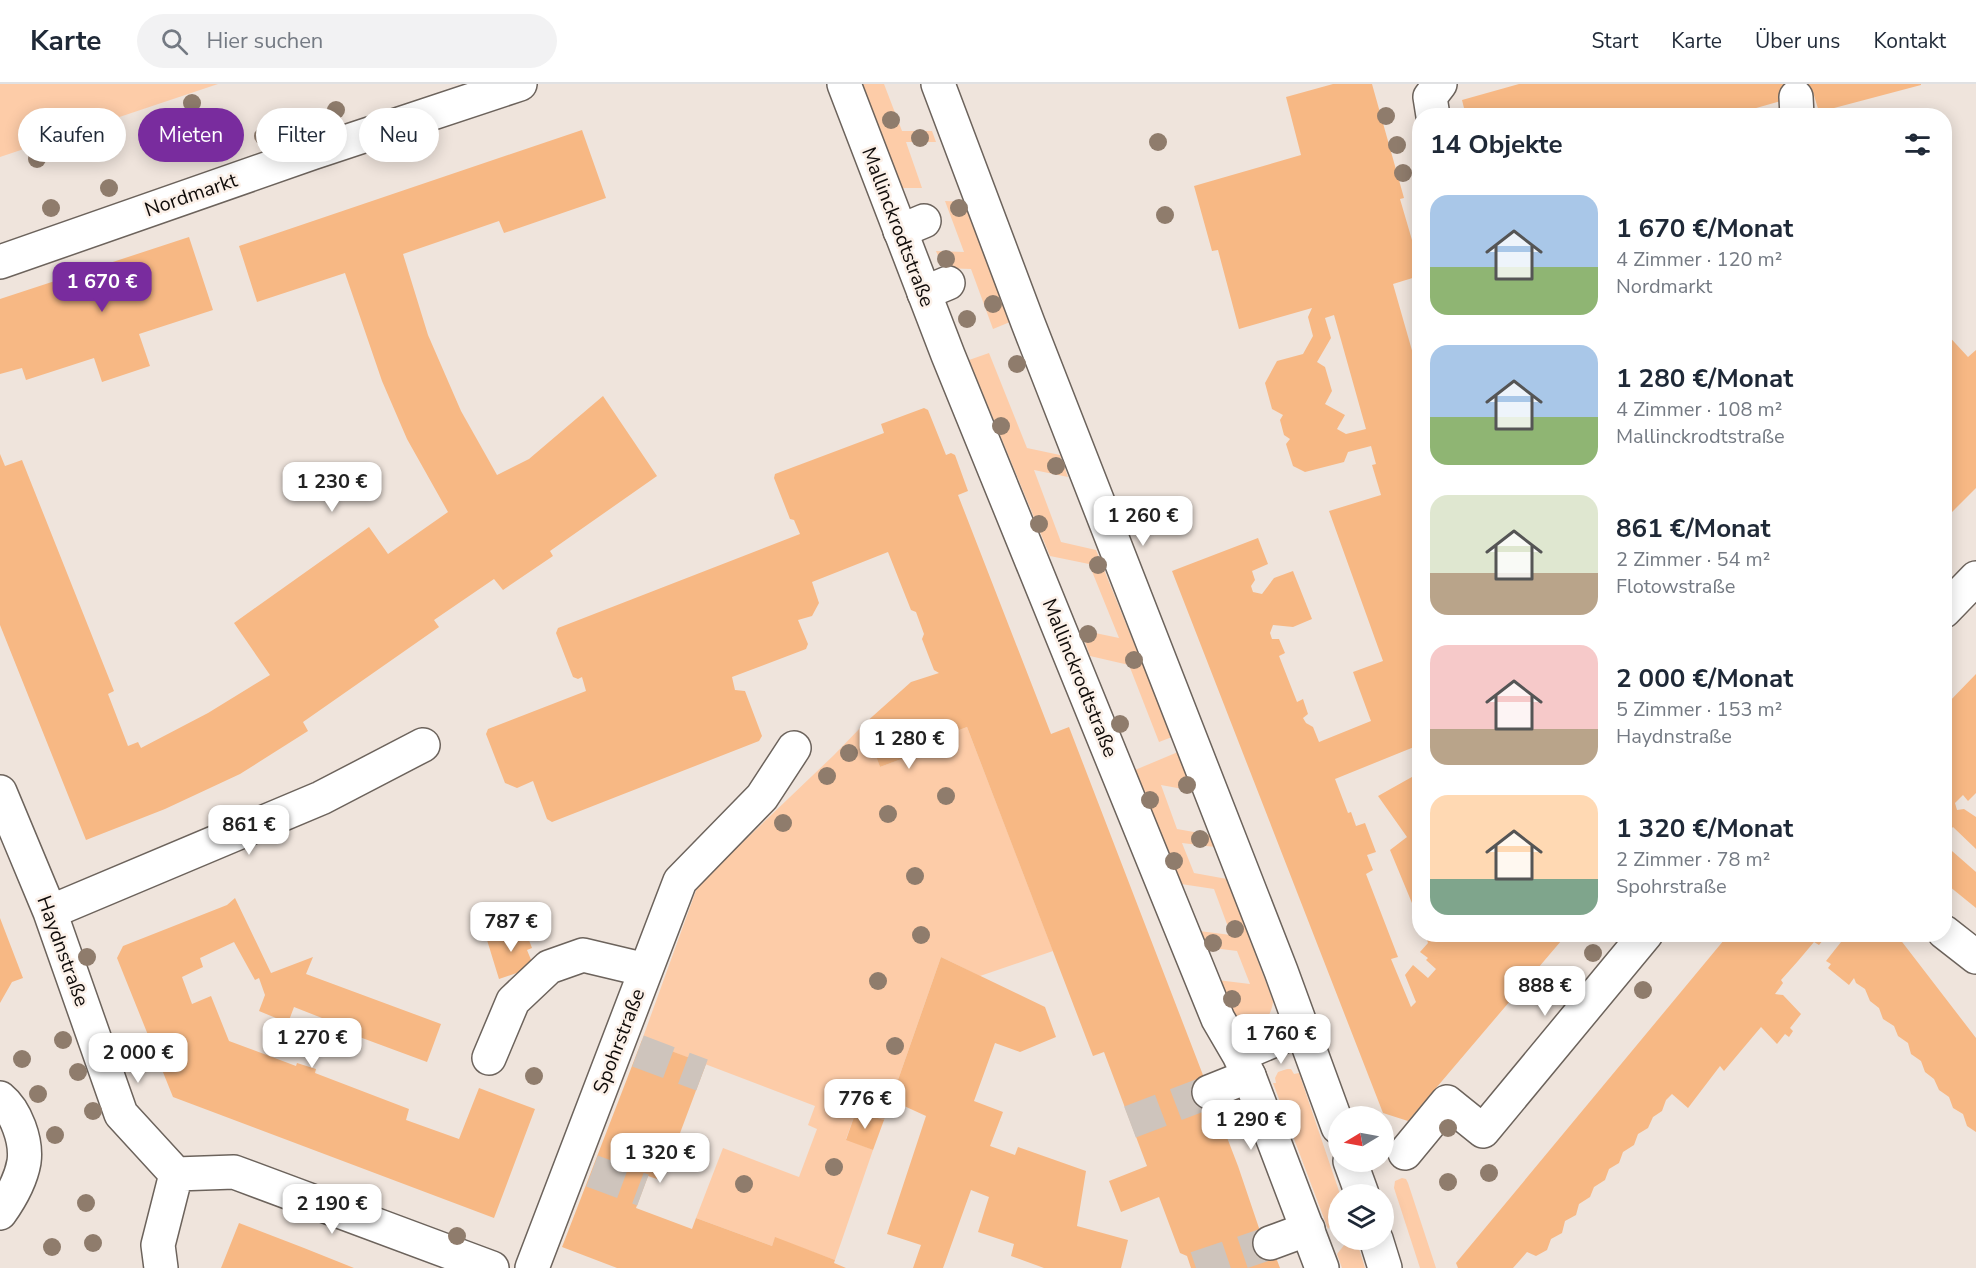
<!DOCTYPE html>
<html lang="de">
<meta charset="utf-8">
<style>
body{margin:0;font-family:"Nunito Sans",sans-serif;background:#f2f2f3;color:#1f2937;height:100vh;display:flex;flex-direction:column;font-size:22px;white-space:nowrap}
*{box-sizing:border-box;margin:0}
p{font-size:20px;color:#747a83}
.icon{flex:none;width:33px;height:33px;fill:none;stroke:currentColor;stroke-width:2;stroke-linecap:round;stroke-linejoin:round}
.map{position:relative;flex:1;overflow:hidden}
.side{position:absolute;left:1412px;top:24px;width:540px;height:834px;display:flex;flex-direction:column;background:#fff;border-radius:24px;box-shadow:0 3px 15px #0003}
.side>*{flex:none}
.top-card{position:absolute;left:18px;top:24px;width:570px;height:54px;display:flex;gap:12px}
.needle{width:39px;rotate:260deg}
.fabs{position:absolute;left:1328px;top:1022px;display:grid;gap:12px}
.fabs a{display:grid;place-items:center;width:66px;height:66px;border-radius:50%;background:#fff;box-shadow:0 3px 15px #0003;font-size:30px}
.price{position:absolute;translate:-50% -51px;padding:0 14px;border-radius:12px;background:#fff;color:#222;font-size:20px;line-height:39px;filter:drop-shadow(0 2px 3px #0008)}
.price::after{content:'';position:absolute;left:50%;top:36px;width:18px;height:14px;margin-left:-9px;background:inherit;clip-path:polygon(0 0,100% 0,50% 100%)}
.price.active{background:#792c9e;color:#fff}
ul{padding:0;list-style:none}
li{display:flex;align-items:center;gap:18px;height:150px;padding:0 18px}
li span{display:grid;place-items:center;flex:none;width:168px;height:120px;border-radius:18px;color:#555}
li>.icon{margin-inline-start:auto}
span .icon{width:72px;height:72px;fill:#fffc;stroke-width:1}
li b{font-size:26px}
h2{display:flex;justify-content:space-between;align-items:center;height:72px;padding:0 18px;font-size:26px}
.chip{padding:0 21px;border-radius:27px;background:#fff;box-shadow:0 3px 15px #0003;font-size:21px;line-height:54px}
.chip.active{background:#792c9e;color:#fff}
header{display:flex;align-items:center;gap:36px;box-sizing:border-box;height:84px;padding:0 30px;background:#fff;border-bottom:2px solid #e0e1e3}
header strong{font-size:28px}
nav{display:flex;gap:33px;margin-inline-start:auto;font-size:21px}
.search{width:420px;height:54px;background:#f2f2f3;display:flex;align-items:center;gap:15px;box-sizing:border-box;padding:0 21px;border-radius:33px;color:#747a83;font-size:22px}
.map>svg:first-child{display:block}
.green{fill:#fdcca8}
.building{fill:#f7b884;fill-rule:evenodd}
.lines{fill:none;stroke-linecap:round;stroke-linejoin:round}
.minor-tunnel{stroke:#cec4bc;stroke-width:33;stroke-dasharray:33 16;stroke-linecap:butt}
.minor-casing{stroke:#6c635c;stroke-width:36}
.major-casing{stroke:#6c635c;stroke-width:36}
.minor{stroke:#fff;stroke-width:33}
.major{stroke:#fff;stroke-width:33}
.tree{fill:#8f7c6c}
.labels{text-anchor:middle;dominant-baseline:central;stroke-width:5;stroke-linejoin:round;paint-order:stroke}
.street-label{font-size:20px;fill:#100c0a;stroke:#fcf1e9}
</style>
<header>
<strong>Karte</strong>
<div class="search"><svg class="icon" aria-label="search" viewBox="0 0 24 24"><circle cx="10" cy="10" r="6"/><path d="M15 15l6 6"/></svg>Hier suchen</div>
<nav><a>Start</a><a>Karte</a><a>Über uns</a><a>Kontakt</a></nav>
</header>
<div class="map">
<svg width="1976" height="1184" viewBox="0 0 1976 1184">
<rect width="100%" height="100%" fill="#efe4dc"/>
<path class="green" d="M0,0H218L0,73Z
M862,0H884L902,47H932L936,58H906L922,104H902Z
M945,117L965,118L1010,238L993,245L971,185L943,184L936,167L964,168Z
M989,269L1027,364L1060,371L1068,393L1034,386L1061,458L1096,466L1172,653L1159,658L1129,581L1090,572L1081,546L1119,554L1089,480L1050,472L969,276Z
M864,640L880,683L935,662L933,656L967,643L1053,867L980,892L941,873L884,1036L856,1027L846,1055L873,1066L835,1176L775,1154L772,1162L696,1134L723,1064L799,1093L817,1045L808,1041L815,1022L642,956L698,801L834,671Z
M1178,668L1194,707L1161,701L1177,745L1211,751L1215,763L1182,759L1194,789L1227,795L1273,917C1271,938 1256,948 1237,939L1217,896L1250,900L1237,867L1205,863L1199,847L1231,851L1214,805L1181,800L1135,686Z
M1287,985H1291L1294,990L1299,989L1340,1110H1338V1132L1328,1145L1273,999H1276L1275,994L1278,988Z
M1402,1094L1406,1095L1408,1099L1436,1184H1420L1394,1104L1395,1097Z
M1349,1155H1356L1365,1184H1342L1337,1170Z"/>
<path class="building" d="M1333,0H1372L1404,114L1400,115L1419,180V192L1393,200L1419,291V661L1335,695L1348,729L1351,728L1356,742L1365,739L1376,768L1367,771L1373,786L1366,790L1398,873L1391,875L1411,923L1416,918L1405,891L1413,881L1428,894L1436,885L1426,876L1428,874L1420,868L1428,859L1425,850H1567L1408,1037L1383,1029L1172,487L1258,454L1268,480L1252,487L1255,496L1251,502L1253,508L1262,510L1274,494L1293,487L1312,535L1293,543L1273,541L1270,549L1272,555H1279L1285,569L1279,572L1297,618L1303,615L1308,630L1303,634L1306,639L1313,643L1319,658L1371,637L1353,588L1383,577L1329,427L1381,411L1372,381L1376,380L1371,362L1348,368L1344,378L1305,388L1293,382L1286,360L1290,355L1284,351L1280,336L1283,331L1272,325L1265,299L1277,277L1303,270L1313,252L1308,233L1312,224L1239,245L1218,166L1212,167L1194,102L1301,71L1286,13ZM1334,231L1366,345L1346,350L1337,345L1345,331L1325,320L1332,307L1325,283L1317,278L1331,254L1325,234Z
M1519,0H1921V1L1819,28L1813,8L1728,32H1466L1462,16Z
M582,46L606,114L504,149L499,137L403,170L428,251L461,327L497,391L529,375L603,312L657,392L550,467L553,472L503,506L494,495L434,536L439,543L303,638L308,647L240,690L165,725L86,756L0,541V370L5,382L22,376L114,607L108,610L128,662L138,658L141,664L208,629L270,591L234,539L369,443L388,470L448,428L407,355L382,297L345,189L257,218L239,162Z
M189,153L213,226L139,250L150,282L102,298L94,274L26,296L22,284L0,290V215Z
M1944,247L1968,273L1976,266V404L1944,436V334L1947,331L1944,327Z
M924,324L928,326L946,371L951,369L955,371L968,407L958,411L1051,650L1069,643L1238,1082L1260,1147L1265,1145L1280,1184H1191L1187,1172L1180,1169L1159,1113L1121,1128L1109,1097L1147,1082L1104,968L1093,972L967,643L933,656L936,662L880,683L864,640L911,598L939,589L934,586L922,555L924,550L916,528L911,526L888,468L812,498L819,519L812,532L798,536L808,560L806,565L732,593L735,606L745,607L762,652L759,657L552,738L547,735L533,697L517,704L505,699L486,650L488,645L586,607L582,593L578,595L573,593L556,549L558,544L800,450L794,436L790,435L774,394L775,390L884,349L881,340Z
M1976,590V709L1968,717L1963,711L1955,719L1957,726L1964,725L1976,733V765L1953,743L1944,752V623Z
M1419,689V836L1390,766L1407,753L1378,712Z
M1944,760L1976,788V824L1944,798Z
M235,814L271,889L313,873L306,890L441,940L427,978L354,951L355,947L294,923L288,939L259,927L265,911L259,894L255,896L234,858L200,874L203,883L182,893L192,920L211,912L229,957L296,982L297,979L316,985L315,989L409,1025L406,1036L459,1055L479,1004L535,1025L494,1134L173,1013L117,874L123,862L227,821Z
M0,834L23,894L12,898L0,919Z
M524,843L532,864L527,866L534,883L499,895L487,856Z
M1729,850H1828L1819,861L1814,858L1798,877L1781,896L1783,899L1775,910L1783,911L1801,930L1790,944L1793,947L1789,953L1785,950L1777,960L1761,943L1724,987L1720,982L1688,1024L1672,1010L1666,1016L1662,1027L1653,1033L1648,1044L1638,1050L1634,1061L1623,1068L1619,1079L1609,1085L1605,1096L1594,1103L1590,1113L1579,1120L1576,1131L1565,1137L1562,1149L1551,1155L1547,1166L1536,1172L1527,1168L1513,1184H1458L1456,1179Z
M1831,850H1896L1976,954V1048L1967,1042L1963,1030L1953,1024L1949,1013L1939,1006L1934,995L1925,988L1921,977L1911,970L1908,959L1898,952L1894,942L1883,935L1879,924L1870,917L1865,905L1856,899L1854,894L1849,901L1828,884L1831,880L1826,877L1841,858Z
M941,873L1045,923L1056,953L1020,968L995,959L974,1017L1003,1028L990,1062L1015,1071L1018,1063L1086,1087L1077,1142L1128,1156L1121,1184H1044L1011,1172L1014,1160L978,1148L989,1113L971,1106L943,1184H913L921,1161L887,1150L926,1032L891,1016Z
M642,956L706,980L671,1073L666,1071L657,1095L648,1092L636,1124L692,1145L696,1134L772,1162L775,1153L835,1176L834,1179L846,1184H617L562,1163Z
M856,1027L884,1036L873,1066L846,1056Z
M239,1139L304,1164L354,1184H221Z"/>
<g class="lines">
<path class="minor-tunnel" d="M638,967L702,991
M1130,1038L1209,1008
M592,1087L643,1106
M1196,1184L1270,1159"/>
<g class="minor-casing">
<path id="minor" d="M1796,13L1797,32
M1433,32L1430,13L1440,0
M900,147L924,137
M0,178L312,69L520,0
M924,209L948,199
M1944,527L1976,494
M0,708L50,828L121,1030L176,1090L158,1161L161,1184
M50,828L321,714L423,661
M1944,848L1976,873
M489,974L513,917L549,883L583,871L646,886
M1209,1008L1249,992
M0,1014C16,1027 27,1057 24,1078C21,1095 10,1115 0,1129
M1405,1069L1447,1018L1483,1047L1646,850
M176,1090L234,1088L492,1184
M1270,1159L1308,1145
M532,1184L680,797L762,713L794,664"/>
</g>
<g class="major-casing">
<path id="major" d="M844,0L948,271L1218,935L1239,971L1249,992L1322,1184
M938,0L1028,239L1281,887L1338,1043
M1239,971L1303,944
M1350,1077L1362,1110
M1376,1155L1385,1184"/>
</g>
<use href="#minor" class="minor"/>
<use href="#major" class="major"/>
</g>
<g class="tree">
<circle cx="192" cy="19" r="9"/>
<circle cx="336" cy="26" r="9"/>
<circle cx="1386" cy="32" r="9"/>
<circle cx="891" cy="36" r="9"/>
<circle cx="263" cy="52" r="9"/>
<circle cx="89" cy="54" r="9"/>
<circle cx="920" cy="54" r="9"/>
<circle cx="1158" cy="58" r="9"/>
<circle cx="1397" cy="61" r="9"/>
<circle cx="213" cy="68" r="9"/>
<circle cx="37" cy="75" r="9"/>
<circle cx="1403" cy="89" r="9"/>
<circle cx="109" cy="104" r="9"/>
<circle cx="51" cy="124" r="9"/>
<circle cx="959" cy="124" r="9"/>
<circle cx="1165" cy="131" r="9"/>
<circle cx="946" cy="175" r="9"/>
<circle cx="993" cy="220" r="9"/>
<circle cx="967" cy="235" r="9"/>
<circle cx="1017" cy="280" r="9"/>
<circle cx="1001" cy="342" r="9"/>
<circle cx="1056" cy="382" r="9"/>
<circle cx="1039" cy="440" r="9"/>
<circle cx="1098" cy="481" r="9"/>
<circle cx="1088" cy="550" r="9"/>
<circle cx="1134" cy="576" r="9"/>
<circle cx="1120" cy="640" r="9"/>
<circle cx="849" cy="669" r="9"/>
<circle cx="827" cy="692" r="9"/>
<circle cx="1187" cy="701" r="9"/>
<circle cx="946" cy="712" r="9"/>
<circle cx="1150" cy="716" r="9"/>
<circle cx="888" cy="730" r="9"/>
<circle cx="783" cy="739" r="9"/>
<circle cx="1200" cy="755" r="9"/>
<circle cx="1174" cy="777" r="9"/>
<circle cx="915" cy="792" r="9"/>
<circle cx="1235" cy="845" r="9"/>
<circle cx="921" cy="851" r="9"/>
<circle cx="1213" cy="859" r="9"/>
<circle cx="1593" cy="869" r="9"/>
<circle cx="87" cy="873" r="9"/>
<circle cx="878" cy="897" r="9"/>
<circle cx="1643" cy="906" r="9"/>
<circle cx="1232" cy="915" r="9"/>
<circle cx="63" cy="956" r="9"/>
<circle cx="895" cy="962" r="9"/>
<circle cx="22" cy="975" r="9"/>
<circle cx="78" cy="988" r="9"/>
<circle cx="534" cy="992" r="9"/>
<circle cx="38" cy="1010" r="9"/>
<circle cx="93" cy="1027" r="9"/>
<circle cx="1448" cy="1044" r="9"/>
<circle cx="55" cy="1051" r="9"/>
<circle cx="834" cy="1083" r="9"/>
<circle cx="1489" cy="1089" r="9"/>
<circle cx="1448" cy="1098" r="9"/>
<circle cx="744" cy="1100" r="9"/>
<circle cx="86" cy="1119" r="9"/>
<circle cx="457" cy="1152" r="9"/>
<circle cx="93" cy="1159" r="9"/>
<circle cx="52" cy="1163" r="9"/>
</g>
<g class="labels">
<g class="street-label">
<text transform="translate(191 111) rotate(-19)">Nordmarkt</text>
<text transform="translate(898 143) rotate(69)">Mallinckrodtstraße</text>
<text transform="translate(1080 594) rotate(68)">Mallinckrodtstraße</text>
<text transform="translate(63 867) rotate(70)">Haydnstraße</text>
<text transform="translate(619 957) rotate(-69)">Spohrstraße</text>
</g>
</g>
</svg>
<div class="fabs">
<a><svg class="needle" viewBox="-14 -14 28 28"><path d="M0-13l5 13h-10z" fill="#e53935"/><path d="M0 13l5-13h-10z" fill="#747a83"/></svg></a>
<a><svg class="icon" aria-label="layers" viewBox="0 0 24 24"><path d="M12 4l9 5-9 5-9-5zM3 14l9 5 9-5"/></svg></a>
</div>
<b class="price active" style="left:102px;top:229px">1 670 €</b>
<b class="price" style="left:332px;top:429px">1 230 €</b>
<b class="price" style="left:1143px;top:463px">1 260 €</b>
<b class="price" style="left:909px;top:686px">1 280 €</b>
<b class="price" style="left:249px;top:772px">861 €</b>
<b class="price" style="left:511px;top:869px">787 €</b>
<b class="price" style="left:1545px;top:933px">888 €</b>
<b class="price" style="left:1281px;top:981px">1 760 €</b>
<b class="price" style="left:312px;top:985px">1 270 €</b>
<b class="price" style="left:138px;top:1000px">2 000 €</b>
<b class="price" style="left:865px;top:1046px">776 €</b>
<b class="price" style="left:1251px;top:1067px">1 290 €</b>
<b class="price" style="left:660px;top:1100px">1 320 €</b>
<b class="price" style="left:332px;top:1151px">2 190 €</b>
<div class="top-card">
<a class="chip">Kaufen</a>
<a class="chip active">Mieten</a>
<a class="chip">Filter</a>
<a class="chip">Neu</a>
</div>
<section class="side">
<h2>14 Objekte<svg class="icon" aria-label="filters" viewBox="0 0 24 24"><path d="M4 7h16M4 17h16"/><circle cx="9" cy="7" r="2"/><circle cx="15" cy="17" r="2"/></svg></h2>
<ul>
<li><span style="background:linear-gradient(#a9c7e8 60%,#8fb573 0)"><svg class="icon" aria-label="home" viewBox="0 0 24 24"><path d="M3 11l9-7 9 7M6 9v11h12V9"/></svg></span><div><b>1 670 €/Monat</b><p>4 Zimmer · 120 m²</p><p>Nordmarkt</p></div></li>
<li><span style="background:linear-gradient(#a9c7e8 60%,#8fb573 0)"><svg class="icon" aria-label="home" viewBox="0 0 24 24"><path d="M3 11l9-7 9 7M6 9v11h12V9"/></svg></span><div><b>1 280 €/Monat</b><p>4 Zimmer · 108 m²</p><p>Mallinckrodtstraße</p></div></li>
<li><span style="background:linear-gradient(#dfe7d0 65%,#b9a48a 0)"><svg class="icon" aria-label="home" viewBox="0 0 24 24"><path d="M3 11l9-7 9 7M6 9v11h12V9"/></svg></span><div><b>861 €/Monat</b><p>2 Zimmer · 54 m²</p><p>Flotowstraße</p></div></li>
<li><span style="background:linear-gradient(#f6c9c9 70%,#b9a48a 0)"><svg class="icon" aria-label="home" viewBox="0 0 24 24"><path d="M3 11l9-7 9 7M6 9v11h12V9"/></svg></span><div><b>2 000 €/Monat</b><p>5 Zimmer · 153 m²</p><p>Haydnstraße</p></div></li>
<li><span style="background:linear-gradient(#ffd9b3 70%,#7fa58c 0)"><svg class="icon" aria-label="home" viewBox="0 0 24 24"><path d="M3 11l9-7 9 7M6 9v11h12V9"/></svg></span><div><b>1 320 €/Monat</b><p>2 Zimmer · 78 m²</p><p>Spohrstraße</p></div></li>
</ul>
</section>
</div>
